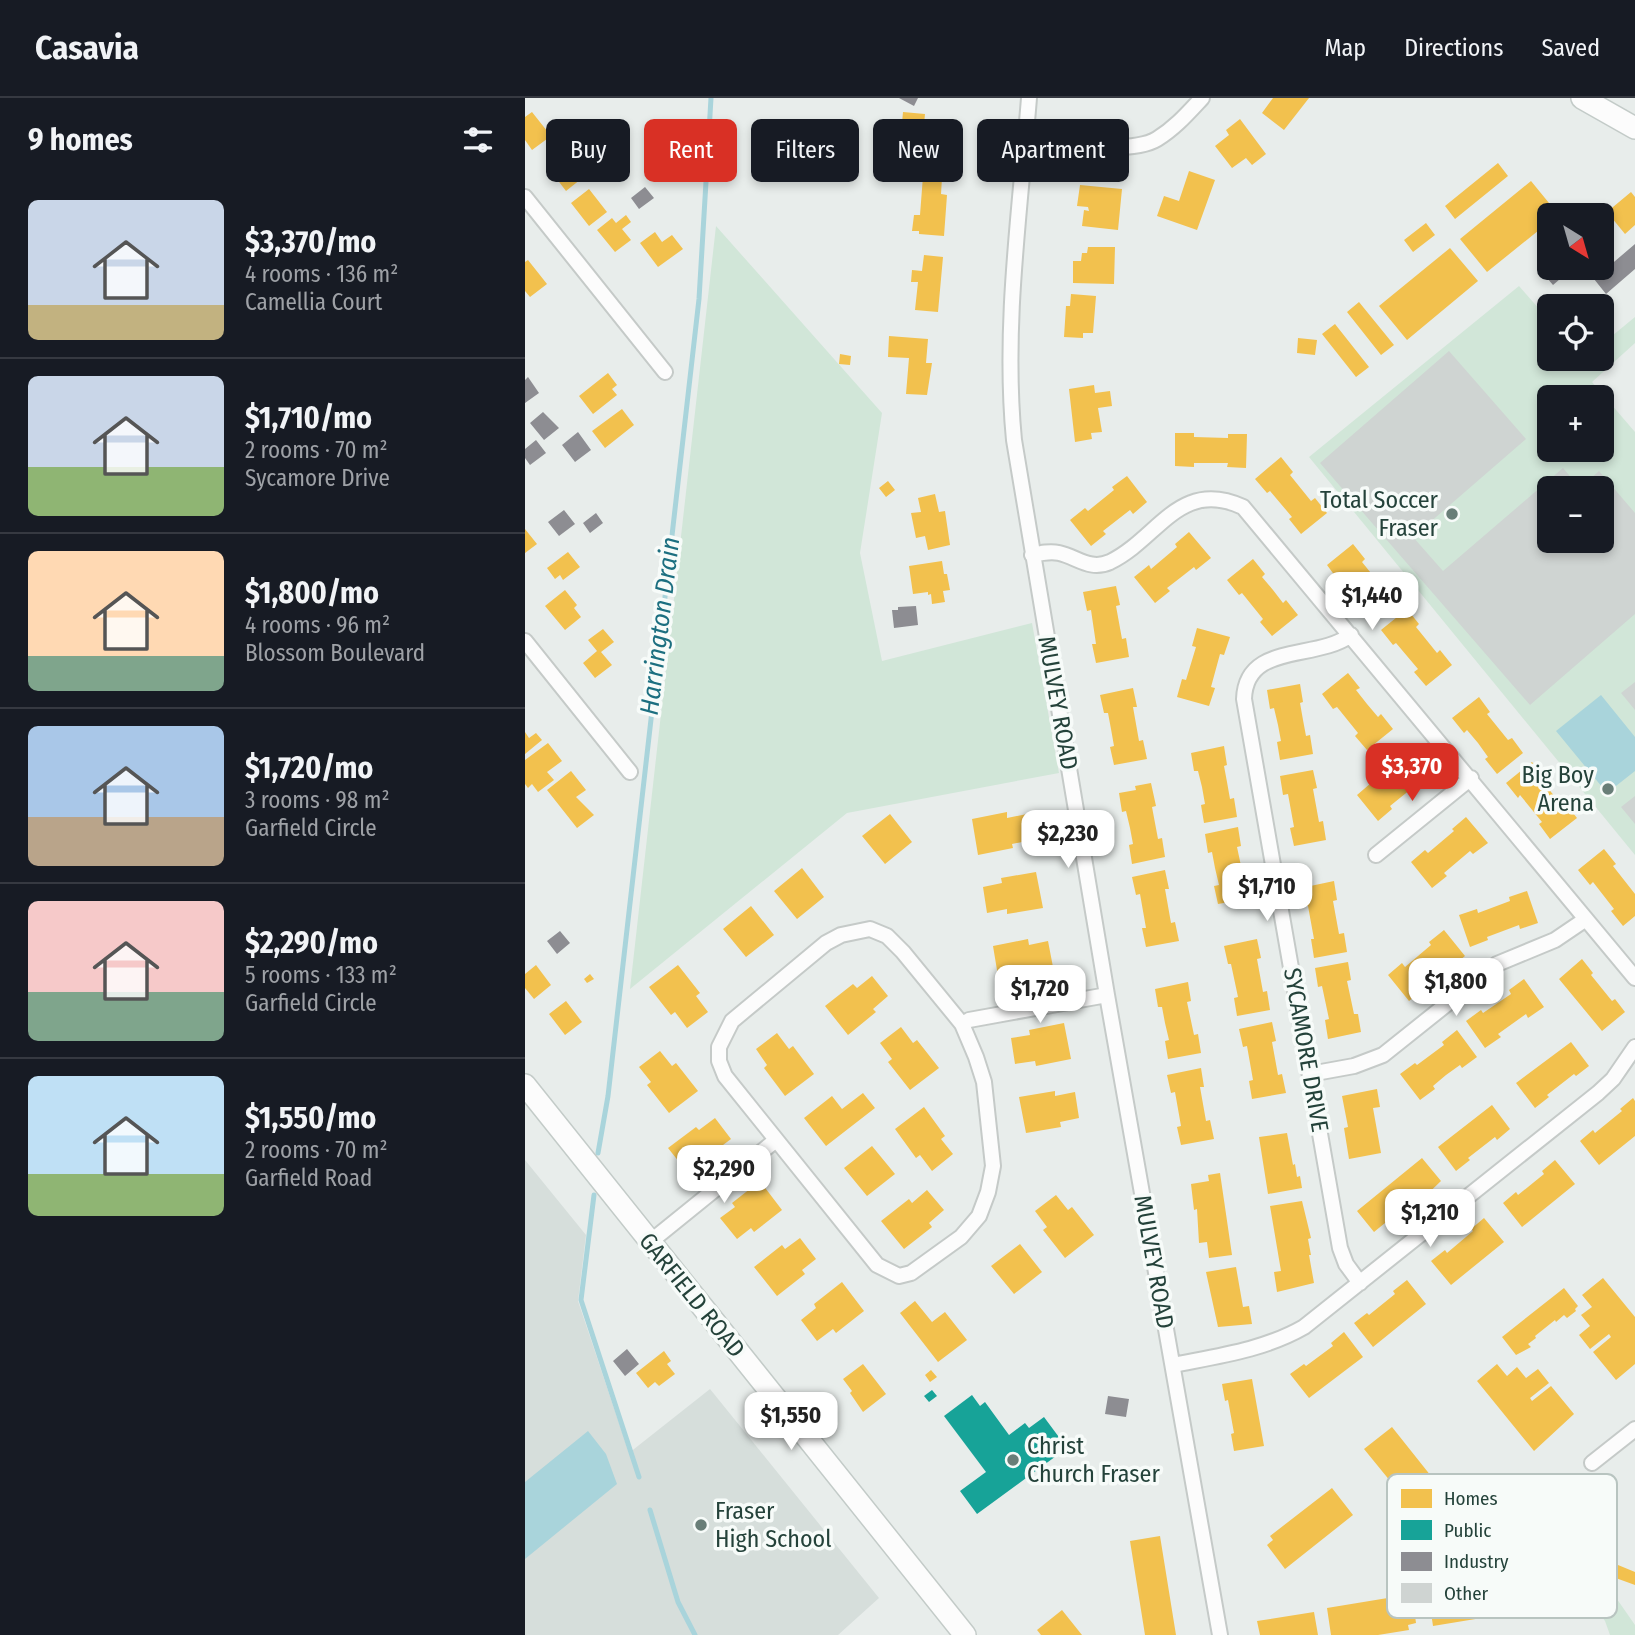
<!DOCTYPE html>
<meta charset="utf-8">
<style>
body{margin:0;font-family:"Fira Sans Condensed",sans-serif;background:#242831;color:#f1f3f6;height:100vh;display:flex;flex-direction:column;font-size:26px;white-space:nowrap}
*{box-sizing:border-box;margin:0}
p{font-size:23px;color:#9ea1a6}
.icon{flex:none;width:38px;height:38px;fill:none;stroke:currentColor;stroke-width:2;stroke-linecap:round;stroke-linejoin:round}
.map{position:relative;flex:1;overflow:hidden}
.panel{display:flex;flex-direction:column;background:#171b24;width:525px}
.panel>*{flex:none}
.guide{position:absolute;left:21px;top:21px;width:665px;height:63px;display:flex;gap:14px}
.needle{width:46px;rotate:143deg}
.buttons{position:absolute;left:1012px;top:105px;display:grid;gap:14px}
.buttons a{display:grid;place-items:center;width:77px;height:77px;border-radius:10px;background:#171b24;box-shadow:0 4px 10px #0003;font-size:35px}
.price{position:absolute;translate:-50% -60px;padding:0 16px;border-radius:14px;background:#fff;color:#222;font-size:23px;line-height:46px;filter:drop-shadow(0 2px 4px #0008)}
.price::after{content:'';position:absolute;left:50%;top:42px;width:21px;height:16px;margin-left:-10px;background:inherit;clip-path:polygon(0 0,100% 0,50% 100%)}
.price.selected{background:#d93025;color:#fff}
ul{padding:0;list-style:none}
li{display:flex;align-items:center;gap:21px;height:175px;padding:0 28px}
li+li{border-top:2px solid #363941}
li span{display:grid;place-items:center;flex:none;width:196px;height:140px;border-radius:10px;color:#555}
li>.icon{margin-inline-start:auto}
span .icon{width:84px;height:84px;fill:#fffc;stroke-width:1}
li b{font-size:30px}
h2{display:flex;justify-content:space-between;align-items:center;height:84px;padding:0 28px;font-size:30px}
.chip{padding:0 24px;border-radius:10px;background:#171b24;box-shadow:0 4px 10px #0003;font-size:24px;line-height:63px}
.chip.selected{background:#d93025;color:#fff}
header{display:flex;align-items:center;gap:42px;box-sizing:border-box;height:98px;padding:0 35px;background:#171b24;border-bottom:2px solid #363941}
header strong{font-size:33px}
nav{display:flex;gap:38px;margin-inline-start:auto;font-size:24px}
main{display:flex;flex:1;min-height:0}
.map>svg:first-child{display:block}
.built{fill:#d6dedb}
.green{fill:#d1e6d8;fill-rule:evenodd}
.water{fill:#a9d4db}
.homes{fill:#f2c14e}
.public{fill:#17a398}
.industry{fill:#8d8d92}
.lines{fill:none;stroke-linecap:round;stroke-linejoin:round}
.stream{stroke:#a9d4db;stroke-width:5}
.building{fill:#cfd4d2;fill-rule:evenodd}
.street-casing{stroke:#c5cac8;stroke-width:18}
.secondary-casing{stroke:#c3cbc8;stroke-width:24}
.street{stroke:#fcfcfc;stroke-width:14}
.secondary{stroke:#fcfcfc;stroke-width:21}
.poi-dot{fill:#697e78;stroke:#f7fbf9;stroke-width:2.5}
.labels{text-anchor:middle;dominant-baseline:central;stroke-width:7;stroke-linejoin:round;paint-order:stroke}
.poi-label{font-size:24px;fill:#24423a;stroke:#f7fbf9;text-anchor:end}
.street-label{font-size:24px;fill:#24423a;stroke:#f7fbf9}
.water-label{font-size:26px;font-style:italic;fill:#1c6f80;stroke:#f7fbf9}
.key{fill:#f7fbf9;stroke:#b8c4c0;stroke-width:2}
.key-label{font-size:19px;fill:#24423a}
</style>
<header>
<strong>Casavia</strong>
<nav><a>Map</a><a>Directions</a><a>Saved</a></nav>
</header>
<main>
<section class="panel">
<h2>9 homes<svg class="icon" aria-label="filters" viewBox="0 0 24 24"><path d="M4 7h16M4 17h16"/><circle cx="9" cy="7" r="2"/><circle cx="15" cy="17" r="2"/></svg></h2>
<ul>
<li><span style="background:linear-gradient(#c9d6e8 75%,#c2b280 0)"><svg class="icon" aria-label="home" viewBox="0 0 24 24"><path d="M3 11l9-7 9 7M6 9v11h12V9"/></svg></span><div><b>$3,370/mo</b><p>4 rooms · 136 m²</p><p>Camellia Court</p></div></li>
<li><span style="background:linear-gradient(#c9d6e8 65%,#8fb573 0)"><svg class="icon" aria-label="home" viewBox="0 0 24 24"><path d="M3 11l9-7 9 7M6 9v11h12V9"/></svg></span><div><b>$1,710/mo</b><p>2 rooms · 70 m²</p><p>Sycamore Drive</p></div></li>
<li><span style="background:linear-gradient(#ffd9b3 75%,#7fa58c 0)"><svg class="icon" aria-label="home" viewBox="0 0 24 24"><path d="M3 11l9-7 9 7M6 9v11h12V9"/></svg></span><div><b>$1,800/mo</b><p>4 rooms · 96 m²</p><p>Blossom Boulevard</p></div></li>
<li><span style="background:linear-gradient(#a9c7e8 65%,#b9a48a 0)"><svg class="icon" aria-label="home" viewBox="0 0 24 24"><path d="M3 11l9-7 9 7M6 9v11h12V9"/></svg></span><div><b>$1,720/mo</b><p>3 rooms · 98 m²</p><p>Garfield Circle</p></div></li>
<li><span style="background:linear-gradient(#f6c9c9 65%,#7fa58c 0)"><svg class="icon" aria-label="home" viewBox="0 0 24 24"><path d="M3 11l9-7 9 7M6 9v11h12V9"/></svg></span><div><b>$2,290/mo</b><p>5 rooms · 133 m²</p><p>Garfield Circle</p></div></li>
<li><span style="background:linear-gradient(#bfe0f5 70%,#8fb573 0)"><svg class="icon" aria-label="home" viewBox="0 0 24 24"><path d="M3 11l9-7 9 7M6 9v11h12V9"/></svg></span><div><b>$1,550/mo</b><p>2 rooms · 70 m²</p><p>Garfield Road</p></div></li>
</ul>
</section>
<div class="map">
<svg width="1110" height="1537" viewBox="0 0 1110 1537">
<rect width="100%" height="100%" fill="#e8edeb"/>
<path class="built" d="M0,1062L61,1137L53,1203L104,1355L185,1291L354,1500L313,1537H0Z"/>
<path class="green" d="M191,128L357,315L335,455L357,563L507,525L534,675L322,715L105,891Z
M994,188L1024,222V261H1076V247L1110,219V245L1067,284L1110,334V757L784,359ZM1024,299H1076V352H1024ZM1024,390H1076V443H1024Z
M1060,1410L1073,1419L1065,1435L1062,1458L1110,1527V1537H1085L1080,1523L1020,1442L1021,1429Z"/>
<path class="water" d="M1076,597L1110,639V673L1082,695L1031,633Z
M63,1333L81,1356L92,1386L0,1461V1384Z"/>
<path class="homes" d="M748,0H784L759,32L737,15Z
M7,14L26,38L7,52L0,42V19Z
M378,14L400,16L399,26L403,27V32L428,35L425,62L398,59L400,38L376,36Z
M715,21L741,56L727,67L721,60L707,70L690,48L704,37L701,32Z
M317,42L334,48L329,60L313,54Z
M40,60L56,81L41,93L25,72Z
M973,65L983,78L930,121L920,108Z
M664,73L690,82L672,132L632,118L639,98L654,103Z
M398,78L417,80L416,96L422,97L419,138L394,136V133H387L389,117H395Z
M1006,83L1033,116L1024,117V124L962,174L935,141Z
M555,87L597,91L593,132L557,128L559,112L564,113L563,109L552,108Z
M64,91L82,114L64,128L46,105Z
M1106,94L1110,99V127L1100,136L1082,114Z
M101,117L106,124L97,131L106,142L90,154L72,132L87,120L91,125Z
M901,125L910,137L888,154L879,142Z
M130,134L137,144L147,137L158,151L133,169L115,145Z
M563,149H590L589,186L548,185V163H556L557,155H562Z
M925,150L953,183L882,242L854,208Z
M399,157L418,159L413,214L390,212L393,184H386L387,172L397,173Z
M3,162L22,186L5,199L0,193V164Z
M546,196L571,198L568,235H558V240L539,239L541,208H545Z
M834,204L869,247L856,257L822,214Z
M810,226L844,269L831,279L797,236Z
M364,238L403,241L401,265H407L402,297L381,296L384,260L363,259Z
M773,240L792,242L790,257L772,255Z
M315,256L326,258L325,267L314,266Z
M83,275L92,287L87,291L92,297L68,316L54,298Z
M569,287L570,295L585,293L587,308L573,310L577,334L566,335L567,341L550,344L544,291Z
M97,311L109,327L80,350L67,333Z
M650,335H669V339L703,340V336H722L721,370L702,369L703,365H669V369L650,368Z
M756,359L768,374L765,377L786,403L790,400L802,415L776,436L764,421L767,419L745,393L742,395L730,381Z
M602,378L622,404L608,416L605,412L578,433L581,436L566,448L545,422L560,410L563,413L589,392L587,389Z
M363,383L370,392L361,399L354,390Z
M410,396L414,414L420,413L425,447L403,452L400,438L391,440L386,415L396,414L393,400Z
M0,431L12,446L0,455Z
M664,434L686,460L671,472L669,469L655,480L642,490L645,493L630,505L609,479L624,467L626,471L652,449L650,446Z
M828,446L840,461L837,464L858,490L861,487L873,502L847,523L835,508L838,506L827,493L817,480L813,482L802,467Z
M43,454L55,469L38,482L35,477L30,481L22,470Z
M728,461L740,476L737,479L748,492L758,505L761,502L773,517L747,538L735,524L738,521L717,495L714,497L702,482Z
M417,463L419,476H422L425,492L418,493L420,504L407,506L406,496L403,497V494L388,496L384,468Z
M591,488L595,507L591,508L597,541L601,540L604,559L571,565L567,546H571L566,512L562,513L558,494Z
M40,492L52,507L49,510L56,519L40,532L20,508Z
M882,511L894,526L891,529L912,555L915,552L927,567L901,588L889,574L893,571L871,545L868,547L856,532Z
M672,530L705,539L699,557L695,556L686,589L690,590L684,608L652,599L657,581L661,582L671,549L667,548Z
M78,531L89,544L76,554L87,567L70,580L58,565L72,553L63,542Z
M823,575L835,590L831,592L842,606L853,619L856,616L868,631L842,652L830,638L833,635L812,609L808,611L797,596Z
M775,586L778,604L775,605L778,622L781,638L785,637L788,656L755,662L752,644L756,643L753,627L749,610L745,611L742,592Z
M608,590L612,609H608L614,643L618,642L622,661L589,667L585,649L589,648L586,631L583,615H579L575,597Z
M954,599L965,614L962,616L983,642L987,640L998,655L972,676L960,661L963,659L953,645L942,632L939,635L927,620Z
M0,634L4,640L11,635L17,642L0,656Z
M23,645L37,663L22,674L29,682L13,694L7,686L3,690L0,686V662Z
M699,648L702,667L699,668L702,684L705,701L709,700L712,719L679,725L676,707L680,706L677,689L673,673H669L666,655Z
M887,652L908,678L894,690L891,687L865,708L867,711L853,723L832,697L846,685L849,689L875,667L872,664Z
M1007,664L1019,679L1016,681L1026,694L1037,707L1040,705L1052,720L1025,741L1014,726L1017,724L995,697L993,700L981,685Z
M788,672L792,690L788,691L794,724L798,723L801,742L769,748L765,730L769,729L763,696L758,697L755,678Z
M46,673L61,692L51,699L69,717L52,730L22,692Z
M626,685L631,708L627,709L633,741L637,740L640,759L607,766L604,747L608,746L605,730L601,713L597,714L594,695L611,692L610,688Z
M482,714V720L502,716L507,742L487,746L488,750L453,757L447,721Z
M365,716L387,744L360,766L337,738Z
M941,719L963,745L948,756L945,753L919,775L922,778L907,790L886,764L900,752L903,755L929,733L927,731Z
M713,729L716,748L712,749L719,782L723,781L726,800L693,806L689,788L694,787L690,770L687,754L683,755L680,736Z
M1079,751L1091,766L1088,768L1110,796V818L1098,828L1086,813L1089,811L1068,784L1065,787L1053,772Z
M277,770L299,799L272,821L249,793Z
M640,772L644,791H640L646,825L650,824L654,843L621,849L617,830H621L615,796L611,797L607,779Z
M511,774L518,810L482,816V811L462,815L458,789L477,785L476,780Z
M809,783L812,802L808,803L814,836L819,835L822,854L789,860L786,841H789L783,808H779L776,790Z
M1002,793L1013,825L995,831L994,827L962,839L963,842L945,849L934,817L952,811L953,815L985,803L984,799Z
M226,808L249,837L221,859L198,831Z
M919,832L940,858L925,870L923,867L909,878L896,888L899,891L884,903L863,877L877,865L880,869L906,847L904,844Z
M503,841L504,847L523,843L528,869L509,873V877L474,884L468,848Z
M732,841L736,860L732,861L738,894L742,893L745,912L712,918L709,900L713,899L706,866H703L699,848Z
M1057,861L1068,875L1066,877L1087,903L1090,901L1100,914L1077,933L1034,881Z
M823,864L826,882L822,883L829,916H833L836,934L803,941L800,922L804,921L797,888L793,889L790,870Z
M11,867L26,887L9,901L0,890V876Z
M153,867L175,895L171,898L183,914L162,930L150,914L146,917L124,889Z
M65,876L69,881L62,885L59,881Z
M347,878L363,898L348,911L351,914L323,937L300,908L328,886L332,890Z
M999,881L1019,909L1003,920L1001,916L973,936L976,939L960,950L941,923L956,912L958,915L986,896L984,892Z
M663,884L666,903L662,904L669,937L673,936L676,955L643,961L640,943L644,942L640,925L637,909H633L630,891Z
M41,903L57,924L40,937L24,916Z
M747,924L751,943L747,944L753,977L757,976L761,995L727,1001L724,983L728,982L722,948L718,949L714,931Z
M539,925L546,961L511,968L510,963L490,966L486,940L505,937L504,932Z
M376,929L388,945L392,942L414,970L385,992L363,964L367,961L355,945Z
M932,932L952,959L937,970L935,967L921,977L908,988L910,991L895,1002L875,976L890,965L892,967L919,947L917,944Z
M252,935L264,951L268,948L289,976L260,998L239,970L242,967L231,951Z
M1046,944L1064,968L1051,978L1049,976L1022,997L1024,999L1010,1010L991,985Z
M135,953L147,968L151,965L173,993L144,1015L122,987L126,984L114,969Z
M676,970L679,989H675L681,1023L685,1022L689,1041L656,1047L652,1029L656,1028L650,994L646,995L642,977Z
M852,991L855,1009L848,1010L856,1055L824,1061L819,1030L823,1029L817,998Z
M530,993V998L550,994L554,1020L535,1024L536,1029L501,1035L494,999Z
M338,995L350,1010L301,1048L279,1020L307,998L317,1011Z
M1108,1000L1110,1003V1038L1074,1067L1055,1043L1068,1032L1070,1035L1097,1013L1095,1011Z
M967,1007L985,1031L972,1042L970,1039L943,1060L945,1062L931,1073L913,1049Z
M399,1009L420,1038L416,1041L428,1056L407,1073L395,1057L391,1060L370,1031Z
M190,1020L206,1041L190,1053L194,1057L166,1079L143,1050L171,1029L174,1032Z
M762,1035L768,1067L770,1066L772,1079L775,1078L777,1090L743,1096L734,1039Z
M347,1048L370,1076L342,1098L319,1070Z
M897,1060L916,1083L888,1110L886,1108L873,1118L871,1116L849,1134L832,1113Z
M1030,1062L1050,1086L997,1129L978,1105L991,1094L993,1097L1019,1076L1017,1073Z
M695,1075L707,1157L684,1160L682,1144L674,1145L672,1111L669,1112L666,1086L684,1083L683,1077Z
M235,1083L257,1112L229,1134L226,1130L212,1141L195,1120L210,1109L207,1105Z
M402,1092L419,1112L404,1125L407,1129L379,1151L356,1123L384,1101L387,1105Z
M531,1097L543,1112L547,1109L569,1137L540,1160L518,1132L522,1129L510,1113Z
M777,1103L786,1140L783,1141L786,1157H784L789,1185L752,1194L749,1174L756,1173L745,1108Z
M959,1120L979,1144L926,1187L906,1163L920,1152L922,1155L948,1133L946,1131Z
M275,1140L291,1161L277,1172L280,1176L252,1198L229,1169L257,1147L260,1151Z
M495,1146L517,1174L489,1196L466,1168Z
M711,1169L718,1209L724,1208L727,1226L693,1229L681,1174Z
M1078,1180L1110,1219V1266L1091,1282L1068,1254L1086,1239L1084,1236L1065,1251L1054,1237L1065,1228L1056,1217L1067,1209L1057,1197Z
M882,1182L901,1206L848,1249L829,1225L842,1215L844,1217L870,1196L868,1193Z
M317,1184L339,1213L311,1235L308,1231L292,1243L276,1222L291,1210L289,1206Z
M1039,1190L1053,1208L1050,1211L1051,1213L1042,1220L1039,1217L1031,1224L1030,1222L1010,1238L1011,1240L1003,1246L1006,1249L991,1257L977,1239Z
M390,1203L407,1224L420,1214L442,1242L413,1264L375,1215Z
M819,1234L838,1259L784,1300L765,1276L779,1266L781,1268L808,1248L806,1245Z
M139,1253L146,1263L142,1266L150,1276L134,1288L130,1284L123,1290L111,1275Z
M338,1266L361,1296L338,1314L325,1295L327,1293L318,1281Z
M972,1266L982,1278L992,1269L1001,1280L1013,1271L1024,1285L1005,1300L1007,1303L1026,1288L1049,1316L1009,1353L952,1283Z
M406,1272L412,1279L405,1284L400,1277Z
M727,1281L739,1348L709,1353L706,1336L709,1335L703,1302L700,1303L697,1286Z
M867,1329L906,1378L879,1400L839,1351Z
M807,1390L828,1417L760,1471L742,1447L748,1442L745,1438Z
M635,1438L651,1537H620L605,1443Z
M1093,1467L1110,1474V1487L1088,1479Z
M980,1481V1486L988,1485L993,1514L908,1528L903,1494Z
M887,1496L891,1525L883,1527L884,1532L853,1537H806L802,1510Z
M537,1512L557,1537H516L512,1532Z
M789,1514L793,1537H735L732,1523Z"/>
<path class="public" d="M407,1292L412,1298L404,1304L399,1298Z
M447,1297L455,1308L460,1304L484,1337L500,1325L504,1330L519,1319L542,1350L452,1416L435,1393L461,1374L419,1318Z"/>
<path class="industry" d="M374,0H393L389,8Z
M87,43L97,55L77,71L68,59Z
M93,64L100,73L86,84L79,75Z
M120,89L129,100L114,111L106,100Z
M1110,146V171L1081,196L1069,181Z
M1024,166V170H1037L1042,175L1028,187L1016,173Z
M3,279L14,295L0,305V282Z
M18,314L34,330L19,342L5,325Z
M53,334L66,352L50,364L37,347Z
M11,342L21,355L5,367L0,360V351Z
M39,412L50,426L34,438L23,424Z
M71,415L78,425L65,435L58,425Z
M391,508L393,527L369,530L367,512H373V509Z
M35,833L45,845L32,856L22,843Z
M102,1251L114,1266L100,1278L88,1263Z
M583,1298L604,1301L601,1319L580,1316Z"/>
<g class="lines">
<path class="stream" d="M73,1055L83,998L174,201L186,0
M69,1097L56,1202L114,1379
M125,1412L153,1504L170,1537"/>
</g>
<path class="building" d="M924,253L1001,341L888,439L918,473L1038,370L1055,390L1074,373L1110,415V516L1005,607L795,365ZM1024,390H1076V443H1024Z
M1110,584V612L1096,595Z
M1110,698V726L1096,709Z"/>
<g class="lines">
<g class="street-casing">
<path id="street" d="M504,0C495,113 478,229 489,342L582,897L695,1537
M501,43C533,45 606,57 632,41C650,30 663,15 677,0
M0,99L140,274
M507,457C516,455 525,453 534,455C552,459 565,473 585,464C634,440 654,380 718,409L1110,880
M826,537C790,563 721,544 719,601L815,1150L821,1166L835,1185
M0,543L105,674
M851,757L946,680
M345,831L362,838L378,854L437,926L451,959L459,984L468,1068L463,1094L454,1118L436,1139L386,1175L374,1178L352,1167L200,978L194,963V949L207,923L301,845L316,837Z
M437,926L444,922L582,897
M785,976L829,968L858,957L972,866L1030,842L1061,821
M125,1144L251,1042
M648,1267C693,1258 739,1252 779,1229L1073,995L1088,981L1110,949
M1067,1365L1110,1331"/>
</g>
<g class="secondary-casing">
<path id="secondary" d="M1057,0L1110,30
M0,987L440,1537"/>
</g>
<use href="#street" class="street"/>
<use href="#secondary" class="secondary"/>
</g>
<g class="poi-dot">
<circle cx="927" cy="416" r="7"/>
<circle cx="1083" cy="691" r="7"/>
<circle cx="488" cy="1362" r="7"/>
<circle cx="176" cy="1427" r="7"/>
</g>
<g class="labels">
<g class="poi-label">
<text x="913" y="402">Total Soccer<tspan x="913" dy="28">Fraser</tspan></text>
<text x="1069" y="677">Big Boy<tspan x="1069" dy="28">Arena</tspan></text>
<text x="502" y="1348" text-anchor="start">Christ<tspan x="502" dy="28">Church Fraser</tspan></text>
<text x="190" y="1413" text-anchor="start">Fraser<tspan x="190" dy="28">High School</tspan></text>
</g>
<g class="street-label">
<text transform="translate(533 605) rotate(80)">MULVEY ROAD</text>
<text transform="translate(781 952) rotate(80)">SYCAMORE DRIVE</text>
<text transform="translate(629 1164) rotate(80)">MULVEY ROAD</text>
<text transform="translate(167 1197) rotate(51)">GARFIELD ROAD</text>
</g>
<g class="water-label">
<text transform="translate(135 528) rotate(-83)">Harrington Drain</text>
</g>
</g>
<rect x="862" y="1376" width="230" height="144" rx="10" class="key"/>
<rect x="876" y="1391" width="31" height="19" fill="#f2c14e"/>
<rect x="876" y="1422" width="31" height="20" fill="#17a398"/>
<rect x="876" y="1454" width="31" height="19" fill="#8d8d92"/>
<rect x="876" y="1485" width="31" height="20" fill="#cfd4d2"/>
<g class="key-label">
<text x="919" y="1407">Homes</text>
<text x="919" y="1439">Public</text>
<text x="919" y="1470">Industry</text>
<text x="919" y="1502">Other</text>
</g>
</svg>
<div class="buttons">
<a><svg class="needle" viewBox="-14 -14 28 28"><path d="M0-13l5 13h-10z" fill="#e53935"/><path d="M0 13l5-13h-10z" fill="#9ea1a6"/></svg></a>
<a><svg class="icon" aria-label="locate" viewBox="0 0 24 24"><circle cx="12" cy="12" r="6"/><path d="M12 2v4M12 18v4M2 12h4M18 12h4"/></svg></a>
<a>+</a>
<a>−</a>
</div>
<b class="price" style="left:847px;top:534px">$1,440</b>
<b class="price selected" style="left:887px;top:705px">$3,370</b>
<b class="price" style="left:543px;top:772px">$2,230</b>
<b class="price" style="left:742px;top:825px">$1,710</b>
<b class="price" style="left:931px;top:920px">$1,800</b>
<b class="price" style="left:515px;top:927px">$1,720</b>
<b class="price" style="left:199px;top:1107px">$2,290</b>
<b class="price" style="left:905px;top:1151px">$1,210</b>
<b class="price" style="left:266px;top:1354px">$1,550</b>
<div class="guide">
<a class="chip">Buy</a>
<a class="chip selected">Rent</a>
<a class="chip">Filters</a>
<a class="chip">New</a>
<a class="chip">Apartment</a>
</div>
</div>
</main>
